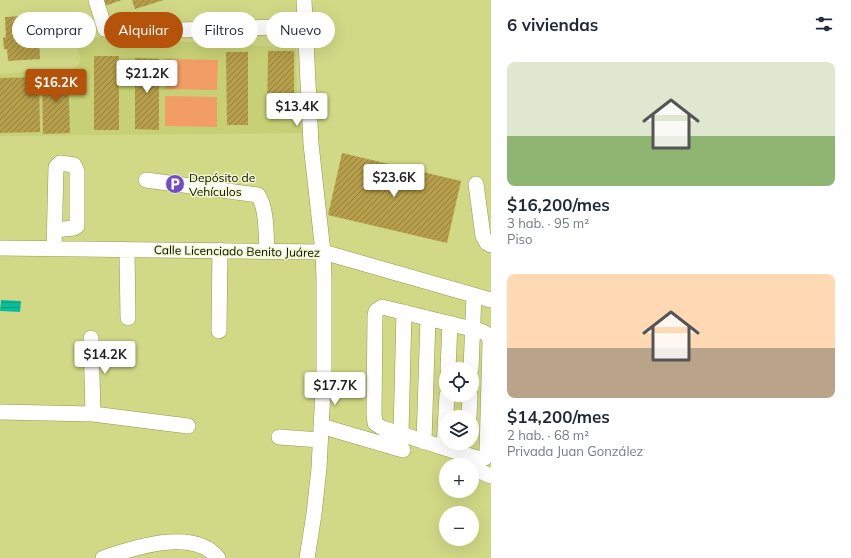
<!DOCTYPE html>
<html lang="es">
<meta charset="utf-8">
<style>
body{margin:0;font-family:Mulish,sans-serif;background:#f2f2f3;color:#1f2937;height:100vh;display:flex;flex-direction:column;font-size:15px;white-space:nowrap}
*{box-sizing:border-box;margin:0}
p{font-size:13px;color:#747a83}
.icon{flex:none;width:22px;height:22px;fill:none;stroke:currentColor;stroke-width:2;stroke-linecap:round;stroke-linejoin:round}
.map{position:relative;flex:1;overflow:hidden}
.details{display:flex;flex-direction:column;background:#fff;width:360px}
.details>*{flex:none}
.top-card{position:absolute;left:12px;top:12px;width:380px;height:36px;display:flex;gap:8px}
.fabs{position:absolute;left:439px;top:362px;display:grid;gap:8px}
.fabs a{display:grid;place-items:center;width:40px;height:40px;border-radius:50%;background:#fff;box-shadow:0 4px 16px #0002;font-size:20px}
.price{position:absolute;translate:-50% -34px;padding:0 9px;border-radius:4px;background:#fff;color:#222;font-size:13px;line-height:26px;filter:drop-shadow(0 1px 2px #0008)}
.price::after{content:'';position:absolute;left:50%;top:24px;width:12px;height:9px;margin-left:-6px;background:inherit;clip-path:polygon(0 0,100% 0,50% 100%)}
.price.selected{background:#b45309;color:#fff}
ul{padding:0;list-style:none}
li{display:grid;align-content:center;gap:8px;height:212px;padding:0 16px}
li span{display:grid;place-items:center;height:124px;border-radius:8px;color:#555}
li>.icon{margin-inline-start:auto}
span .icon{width:72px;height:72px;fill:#fffc;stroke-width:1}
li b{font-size:17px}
h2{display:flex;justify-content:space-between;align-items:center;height:48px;padding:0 16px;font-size:17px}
.chip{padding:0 14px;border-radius:18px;background:#fff;box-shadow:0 4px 16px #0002;font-size:14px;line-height:36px}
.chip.selected{background:#b45309;color:#fff}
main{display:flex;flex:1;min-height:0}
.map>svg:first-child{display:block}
.built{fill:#c7d074}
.pitch{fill:#f19d65}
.water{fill:url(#water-rules)}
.building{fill:url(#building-hatch)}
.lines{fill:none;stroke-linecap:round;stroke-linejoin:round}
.minor-casing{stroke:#949b49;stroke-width:16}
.minor{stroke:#fff;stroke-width:15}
.labels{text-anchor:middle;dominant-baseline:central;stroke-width:3;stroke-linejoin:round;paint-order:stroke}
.poi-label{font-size:12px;fill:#0f1000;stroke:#f1f7ce;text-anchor:start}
.street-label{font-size:12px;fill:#0f1000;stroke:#f1f7ce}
</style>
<main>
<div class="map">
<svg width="491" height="558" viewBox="0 0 491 558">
<defs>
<pattern id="water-rules" width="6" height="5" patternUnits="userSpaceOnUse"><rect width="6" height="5" fill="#09bd9b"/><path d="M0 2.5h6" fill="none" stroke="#08a184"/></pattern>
<pattern id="building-hatch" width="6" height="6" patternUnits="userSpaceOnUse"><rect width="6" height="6" fill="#b69e4a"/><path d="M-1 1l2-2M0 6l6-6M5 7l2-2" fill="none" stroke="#927f3b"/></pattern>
</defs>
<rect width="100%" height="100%" fill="#d1d986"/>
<path class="built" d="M73,36L296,48L297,107L303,133L0,136V74L74,69L81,60Z"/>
<path class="pitch" d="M166,59L218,60L217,90L165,89Z
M165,96L217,97V127L165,126Z"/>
<path class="water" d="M1,300L21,301L20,312L0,311Z"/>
<path class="building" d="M100,0H122L102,7Z
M132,0H164L135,9Z
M38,15L40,59L8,61L7,49H4L3,38L6,37L5,17Z
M268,51H294V114L267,113Z
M226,52H248V125H227Z
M94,56H119V130H94Z
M135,58L159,59V130L135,129Z
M42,73H68L70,133L43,134Z
M39,77L40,132L0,133V78Z
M342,153L461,181L447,243L328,215Z"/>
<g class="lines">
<g class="minor-casing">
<path id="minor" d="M96,0L105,29L119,32L306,26
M304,0L311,144L323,252L324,279V370L319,468L314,514L307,558
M146,180L258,195C267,208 266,235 267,251
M476,184L483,236L487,243L491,245
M0,248L323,252L491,300
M54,249L56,167L60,163L74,165L77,171V226L74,228L54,230
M127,250L128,318
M382,307L472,329C481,331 489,332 490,342L487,452L485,458L480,459L467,455L382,428L375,423L374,414L375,315L376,311Z
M219,331L220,250
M91,338L93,414
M448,369L450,323
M471,369L474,295
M0,412L93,414L188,426
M469,417L470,395
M321,426L403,450
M401,434L404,312
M279,437L320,440
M424,442L428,318
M444,448L447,395
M472,468L491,476
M103,558C133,548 194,527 218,558"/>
</g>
<use href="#minor" class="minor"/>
</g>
<defs>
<g id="parking-disc" transform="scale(1)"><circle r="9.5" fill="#724dc6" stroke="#f1f7ce"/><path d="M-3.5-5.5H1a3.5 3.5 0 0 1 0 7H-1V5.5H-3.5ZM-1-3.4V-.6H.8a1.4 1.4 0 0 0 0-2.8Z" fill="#fff"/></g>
</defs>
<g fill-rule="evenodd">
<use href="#parking-disc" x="175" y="184"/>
</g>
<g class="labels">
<g class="poi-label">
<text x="189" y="177">Depósito de<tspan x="189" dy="14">Vehículos</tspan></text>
</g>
<g class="street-label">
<text transform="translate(237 251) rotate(1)">Calle Licenciado Benito Juárez</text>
</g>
</g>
</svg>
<div class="fabs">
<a><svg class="icon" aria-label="locate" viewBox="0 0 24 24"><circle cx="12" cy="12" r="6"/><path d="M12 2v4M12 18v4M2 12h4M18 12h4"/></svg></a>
<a><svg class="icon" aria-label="layers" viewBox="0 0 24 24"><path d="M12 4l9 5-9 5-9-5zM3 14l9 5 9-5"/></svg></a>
<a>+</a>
<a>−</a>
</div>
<b class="price" style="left:147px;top:94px">$21.2K</b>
<b class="price selected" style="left:56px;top:103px">$16.2K</b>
<b class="price" style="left:297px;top:127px">$13.4K</b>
<b class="price" style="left:394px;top:198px">$23.6K</b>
<b class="price" style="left:105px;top:375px">$14.2K</b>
<b class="price" style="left:335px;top:406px">$17.7K</b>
<div class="top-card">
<a class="chip">Comprar</a>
<a class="chip selected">Alquilar</a>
<a class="chip">Filtros</a>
<a class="chip">Nuevo</a>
</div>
</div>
<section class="details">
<h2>6 viviendas<svg class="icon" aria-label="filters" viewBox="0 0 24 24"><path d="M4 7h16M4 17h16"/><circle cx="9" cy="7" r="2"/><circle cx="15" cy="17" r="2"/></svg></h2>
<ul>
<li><span style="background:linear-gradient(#dfe7d0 60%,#8fb573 0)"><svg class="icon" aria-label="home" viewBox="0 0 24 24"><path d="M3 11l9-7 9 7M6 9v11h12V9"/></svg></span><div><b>$16,200/mes</b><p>3 hab. · 95 m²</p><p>Piso</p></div></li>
<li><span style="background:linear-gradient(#ffd9b3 60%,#b9a48a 0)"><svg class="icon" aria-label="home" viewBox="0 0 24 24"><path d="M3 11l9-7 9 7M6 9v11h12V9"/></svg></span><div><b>$14,200/mes</b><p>2 hab. · 68 m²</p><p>Privada Juan González</p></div></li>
</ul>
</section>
</main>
